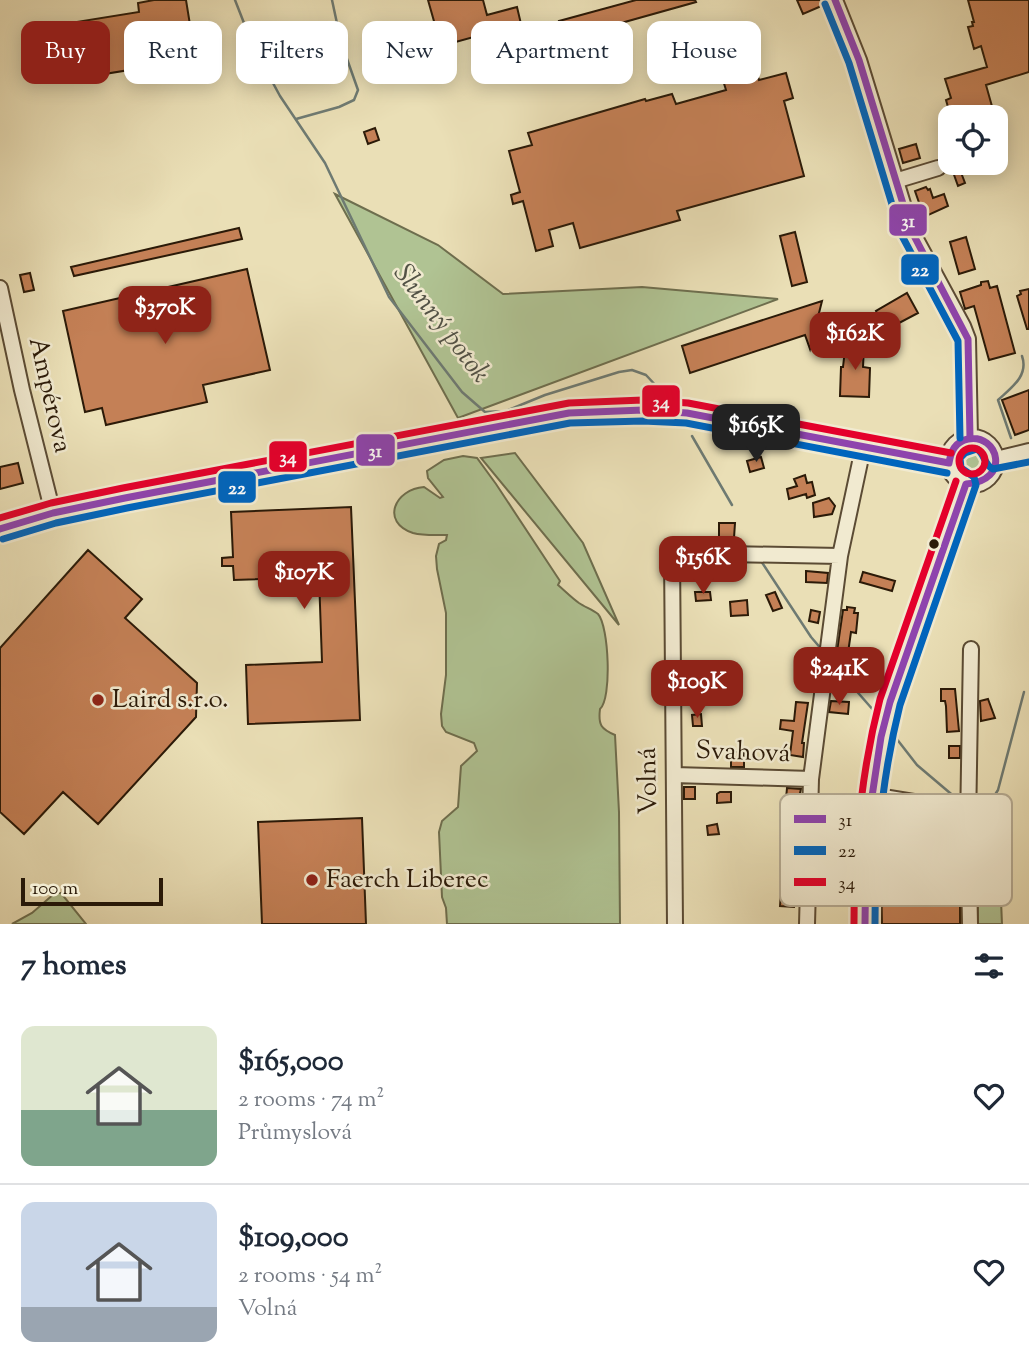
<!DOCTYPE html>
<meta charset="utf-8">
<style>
body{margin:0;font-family:"Sorts Mill Goudy",serif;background:#f2f2f3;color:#1f2937;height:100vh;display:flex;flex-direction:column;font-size:26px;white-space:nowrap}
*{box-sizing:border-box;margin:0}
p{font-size:23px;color:#747a83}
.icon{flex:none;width:38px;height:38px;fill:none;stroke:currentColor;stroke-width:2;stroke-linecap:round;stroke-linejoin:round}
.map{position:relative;height:924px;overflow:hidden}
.details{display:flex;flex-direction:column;background:#fff;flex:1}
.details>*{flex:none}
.banner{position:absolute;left:21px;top:21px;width:987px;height:63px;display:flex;gap:14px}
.fabs{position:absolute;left:938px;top:105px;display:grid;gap:14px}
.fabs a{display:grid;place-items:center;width:70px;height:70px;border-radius:14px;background:#fff;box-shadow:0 4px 18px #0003;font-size:35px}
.scale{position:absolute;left:21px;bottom:18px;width:142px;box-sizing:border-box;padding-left:7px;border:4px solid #2b1a08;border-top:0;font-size:19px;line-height:24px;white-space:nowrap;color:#2b1a08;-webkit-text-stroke:5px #f1ead0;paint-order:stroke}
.price{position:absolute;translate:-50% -60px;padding:0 16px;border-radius:14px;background:#8f2418;color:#fff;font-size:23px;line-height:46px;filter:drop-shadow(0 2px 4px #0008)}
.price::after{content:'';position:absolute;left:50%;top:42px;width:21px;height:16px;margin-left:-10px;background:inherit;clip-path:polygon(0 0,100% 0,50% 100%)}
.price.selected{background:#222;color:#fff}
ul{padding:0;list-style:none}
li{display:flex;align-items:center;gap:21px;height:175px;padding:0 21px}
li+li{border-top:2px solid #e0e1e3}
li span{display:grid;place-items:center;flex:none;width:196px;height:140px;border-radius:14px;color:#555}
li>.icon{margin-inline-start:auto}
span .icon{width:84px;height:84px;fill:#fffc;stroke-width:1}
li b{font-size:30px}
h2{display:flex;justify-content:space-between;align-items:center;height:84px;padding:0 21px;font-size:30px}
.chip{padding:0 24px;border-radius:14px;background:#fff;box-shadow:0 4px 18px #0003;font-size:24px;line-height:63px}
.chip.selected{background:#8f2418;color:#fff}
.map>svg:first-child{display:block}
.green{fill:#b0c393;stroke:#6e6e4e;stroke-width:2}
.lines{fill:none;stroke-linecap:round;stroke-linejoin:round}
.stream{stroke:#6e7a72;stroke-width:2.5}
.building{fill:#c48056;stroke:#2b1a08;stroke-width:2}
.minor-casing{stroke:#5b4b34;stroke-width:18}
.minor{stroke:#f1ead0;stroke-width:14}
.bus-1-casing{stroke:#f1ead0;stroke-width:12}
.bus-2-casing{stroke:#f1ead0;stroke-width:12}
.bus-3-casing{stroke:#f1ead0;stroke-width:12}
.bus-1{stroke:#8e44ad;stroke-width:7}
.bus-2{stroke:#0065bd;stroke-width:7}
.bus-3{stroke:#e4002b;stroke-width:7}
.bus-dot{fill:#2b1a08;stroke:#f1ead0;stroke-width:2.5}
.poi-dot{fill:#8f2418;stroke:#f1ead0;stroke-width:2.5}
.labels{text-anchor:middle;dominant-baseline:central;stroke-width:5;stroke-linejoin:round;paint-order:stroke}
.street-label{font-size:26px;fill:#2b1a08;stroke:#f1ead0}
.poi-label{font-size:26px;fill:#2b1a08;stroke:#f1ead0;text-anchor:start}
.water-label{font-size:28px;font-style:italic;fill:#525246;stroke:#f1ead0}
.key{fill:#f1ead0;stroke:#b6ac94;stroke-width:2}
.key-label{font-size:19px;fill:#2b1a08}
.line-badge{stroke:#f1ead0;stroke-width:2.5}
.badge-label{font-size:19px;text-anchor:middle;font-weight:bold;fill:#fff}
</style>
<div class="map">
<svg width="1029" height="924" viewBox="0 0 1029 924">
<rect width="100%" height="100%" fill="#eadfb6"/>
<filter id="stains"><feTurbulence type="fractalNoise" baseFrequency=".00286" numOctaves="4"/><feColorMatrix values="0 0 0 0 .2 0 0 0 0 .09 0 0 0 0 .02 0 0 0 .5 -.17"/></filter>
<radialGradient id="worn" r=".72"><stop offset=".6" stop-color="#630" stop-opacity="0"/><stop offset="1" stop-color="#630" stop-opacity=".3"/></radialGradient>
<path class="green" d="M335,194L438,245L503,294L642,287L778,299L458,418Z
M957 461a16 16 0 1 1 32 0a16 16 0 1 1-32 0Z
M515,453L583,543L619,625L481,458Z
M463,456L477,458L496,484L560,581L558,585C565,591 572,598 579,603C585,607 593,610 598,614C609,626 612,699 600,709C598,725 601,729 615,735L619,812L620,924H447L446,908L442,897L439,832L442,821L458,807L461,766L477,751L474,743L446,732L442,726L441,714L446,675V613L437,569L436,556L439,544L446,540L447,535C437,535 424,536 413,533C380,522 395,489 424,487L440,498L443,497L428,478L427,471L444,460Z
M977,826L998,828L1002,924H978Z
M55,893H61L86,924H12L32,913Z"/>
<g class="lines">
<path class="stream" d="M235,0L253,46L280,96L325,163L389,297L462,392L485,412L506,411L545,395L619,372L632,370L646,375L672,403
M296,119L339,107L354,100L358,90L341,42L332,0
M692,436L732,505
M1011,438L998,400C1011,388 1029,376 1022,356
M761,561L811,637L823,651
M832,663L881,719
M889,729L917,765L963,804
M986,809L998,790L1024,692
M976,814L986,809L985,817"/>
</g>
<path class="building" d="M154,0H186L197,68L150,76L148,67L55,82L52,62L39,64L33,29L139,12L138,3Z
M428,0H483L487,15L517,7L521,24L441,46Z
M636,0H695L696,2L564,39L559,21Z
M797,0H826V4L803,14Z
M968,0H1029V72L986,85L995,117H956L955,112L950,114L946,100L951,98L945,79L987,67L981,46L974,49L968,27L973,26L972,22H974Z
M755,67L759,80L786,73L793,98L784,101L804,176L677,211L680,220L580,248L573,223L549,230L553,246L536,251L523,201L513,204L511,195L520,192L509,151L532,145L528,133L645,99L646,101L672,94L676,104L726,90L722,77Z
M375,128L379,140L368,144L364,132Z
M916,144L920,158L903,163L899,149Z
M960,170L965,183L958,186L953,172Z
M926,187L928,190L930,189L933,198L944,194L948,206L924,217L915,191Z
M239,228L242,239L74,276L71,267Z
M795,232L807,282L792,286L780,236Z
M966,237L975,269L959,274L950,242Z
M247,269L270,370L203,385L207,402L106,425L102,408L85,412L63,311Z
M30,273L34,290L24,292L20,275Z
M988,281L990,288L997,286L1015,353L989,360L974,306L965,309L960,292L981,285V282Z
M1029,289V329H1027L1017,296L1021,294L1020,291Z
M907,293L918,313L886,330L876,311Z
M822,301L810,349L805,335L690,373L682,346Z
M846,341H854L857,345L864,346L863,367L870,368L869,397L840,396L841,367H843Z
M1029,390V430L1015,435L1002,400Z
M761,457L764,468L750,472L747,461Z
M18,463L23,483L0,489V467Z
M805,475L807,483L812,482L815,495L807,498L806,494L789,499L787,489L797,486L794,479Z
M829,498L835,506L832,514L814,517L813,503Z
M351,507L360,720L248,724L246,665L322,662L319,577L234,580L233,566H222V558L233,557L231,512Z
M719,523H735L734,538L719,539Z
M88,550L142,599L125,618L197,683L196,717L98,824L63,792L24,834L0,812V648Z
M689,563L722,564L723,572L709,573V576H689Z
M806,571L828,573L827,583L806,582Z
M863,572L895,581L892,591L860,582Z
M695,592H710L711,600L696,601Z
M775,592L782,608L773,611L766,595Z
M747,600L748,615L731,616L730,602Z
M847,607L855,608L854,613H858L856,633L851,632L848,653L837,651L843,610H847Z
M811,610L820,612L818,623L809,621Z
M801,659L811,661L810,672L800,670Z
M941,689H955L959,731L947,732L946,706L945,701H941Z
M988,699L995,718L981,721L980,701Z
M831,701L849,702L848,714L829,712Z
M796,702L808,703L802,743H804L803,757L790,755L793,731L780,729L781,720L794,721Z
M701,714L702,726H693L692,715Z
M949,746H960V758H949Z
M731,752H744V767H731Z
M684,787H695V799H684Z
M787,788L801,789L798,801L786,799Z
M720,792H731V802L717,803V794Z
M362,818L366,924H262L258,822Z
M717,824L719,834L708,835L707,826Z
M933,830V890H960V924H882L880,831Z
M781,892L795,893L794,907L780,906Z"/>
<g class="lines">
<g class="minor-casing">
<path id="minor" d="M835,0L859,60L911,230L963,326L968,339L970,438
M895,181L938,168
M0,288L22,390L53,513
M948 461a24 24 0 1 1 48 0a24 24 0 1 1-48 0Z
M996,459L1029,451
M0,529L53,513L125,498L569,413L643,410L687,413L863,448L949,463
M674,775L811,779
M871,795L944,807L968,825L971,649
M968,825L970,924
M675,924L672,553L840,556
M807,924L811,779L840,556L863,448
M865,924C863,848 870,775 890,702L966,484"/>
</g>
<use href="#minor" class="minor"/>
<g class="bus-1-casing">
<path id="bus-1" d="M835,0L859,60L911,230L968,339L970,438
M0,529L53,513L125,498L569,413L643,410L687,413L949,463C951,451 955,442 968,439C998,433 1012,481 966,484L890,702L881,737L866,836L865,924"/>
</g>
<g class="bus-2-casing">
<path id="bus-2" d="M825,4L849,63L901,234L958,341L960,438
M3,539L56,523L127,508L570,423L643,421L686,423L947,473
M875,924C875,849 882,777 900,705L976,485L974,477L961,468L960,458L965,453L977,449C985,454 984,465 993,469L1029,462"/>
</g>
<g class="bus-3-casing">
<path id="bus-3" d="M959 461a13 13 0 1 1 26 0a13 13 0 1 1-26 0Z
M0,518L51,503L123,488L569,403L643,400L688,403L951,453
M854,924C854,847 861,773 880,699L956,481"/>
</g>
<use href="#bus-1" class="bus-1"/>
<use href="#bus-2" class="bus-2"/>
<use href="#bus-3" class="bus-3"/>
</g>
<circle class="bus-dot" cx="934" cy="544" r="6"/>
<g class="poi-dot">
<circle cx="98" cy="700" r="7"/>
<circle cx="312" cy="880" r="7"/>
</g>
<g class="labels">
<g class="street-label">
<text transform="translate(49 395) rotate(77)">Ampérova</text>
<text transform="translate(743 753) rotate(2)">Svahová</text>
<text transform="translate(649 781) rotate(-91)">Volná</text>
</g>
<g class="poi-label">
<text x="112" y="700">Laird s.r.o.</text>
<text x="326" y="880">Faerch Liberec</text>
</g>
<g class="water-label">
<text transform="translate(441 324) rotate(53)">Slunný potok</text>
</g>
</g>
<rect x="780" y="794" width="232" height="112" rx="10" class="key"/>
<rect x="794" y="815" width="32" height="8" fill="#8e44ad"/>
<rect x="794" y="846" width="32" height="9" fill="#0065bd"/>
<rect x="794" y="878" width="32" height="8" fill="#e4002b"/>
<g class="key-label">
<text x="838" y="826">31</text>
<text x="838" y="857">22</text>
<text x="838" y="889">34</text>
</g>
<g class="line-badge">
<rect x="888" y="203" width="40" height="34" rx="7" fill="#8e44ad"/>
<rect x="900" y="253" width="40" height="33" rx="7" fill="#0065bd"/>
<rect x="641" y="384" width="40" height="34" rx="7" fill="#e4002b"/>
<rect x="355" y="433" width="41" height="34" rx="7" fill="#8e44ad"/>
<rect x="268" y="440" width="40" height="33" rx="7" fill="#e4002b"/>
<rect x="217" y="470" width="40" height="34" rx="7" fill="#0065bd"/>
</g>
<g class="badge-label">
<text x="908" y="227">31</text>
<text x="920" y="276">22</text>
<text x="661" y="408">34</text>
<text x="375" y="457">31</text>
<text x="288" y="463">34</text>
<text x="237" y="494">22</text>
</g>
<rect width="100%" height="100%" filter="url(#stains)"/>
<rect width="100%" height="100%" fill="url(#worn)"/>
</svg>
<div class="fabs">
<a><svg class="icon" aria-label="locate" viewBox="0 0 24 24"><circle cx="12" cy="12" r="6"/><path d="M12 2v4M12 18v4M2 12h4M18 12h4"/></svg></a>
</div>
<div class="scale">100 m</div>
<b class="price" style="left:165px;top:346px">$370K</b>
<b class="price" style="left:855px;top:372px">$162K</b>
<b class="price selected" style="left:756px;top:464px">$165K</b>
<b class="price" style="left:703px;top:596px">$156K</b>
<b class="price" style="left:304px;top:611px">$107K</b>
<b class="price" style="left:839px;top:707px">$241K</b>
<b class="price" style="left:697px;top:720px">$109K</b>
<div class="banner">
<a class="chip selected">Buy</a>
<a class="chip">Rent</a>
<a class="chip">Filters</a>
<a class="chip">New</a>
<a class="chip">Apartment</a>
<a class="chip">House</a>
</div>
</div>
<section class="details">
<h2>7 homes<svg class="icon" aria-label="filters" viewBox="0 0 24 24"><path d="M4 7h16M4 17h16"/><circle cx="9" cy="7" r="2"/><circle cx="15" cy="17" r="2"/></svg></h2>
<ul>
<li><span style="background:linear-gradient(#dfe7d0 60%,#7fa58c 0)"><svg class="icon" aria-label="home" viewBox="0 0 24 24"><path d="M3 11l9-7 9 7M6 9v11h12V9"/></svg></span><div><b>$165,000</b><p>2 rooms · 74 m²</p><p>Průmyslová</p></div><svg class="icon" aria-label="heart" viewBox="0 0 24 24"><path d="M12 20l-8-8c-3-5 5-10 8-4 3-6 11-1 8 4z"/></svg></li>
<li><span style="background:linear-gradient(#c9d6e8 75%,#9aa5b1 0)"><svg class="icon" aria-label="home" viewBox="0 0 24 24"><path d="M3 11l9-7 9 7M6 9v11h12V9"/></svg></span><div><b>$109,000</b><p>2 rooms · 54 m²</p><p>Volná</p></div><svg class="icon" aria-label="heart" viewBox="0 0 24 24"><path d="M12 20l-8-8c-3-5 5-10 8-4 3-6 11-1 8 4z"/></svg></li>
</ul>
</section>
